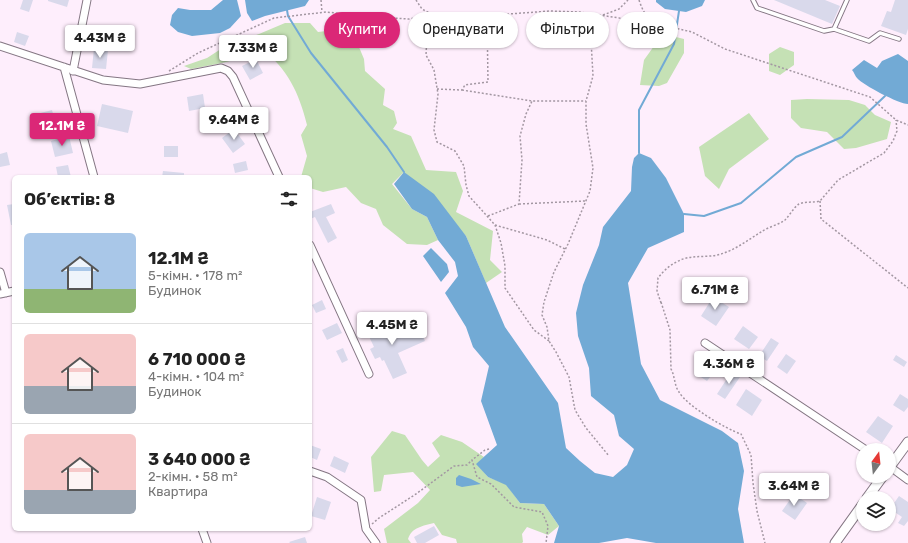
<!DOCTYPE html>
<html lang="uk">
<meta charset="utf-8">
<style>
body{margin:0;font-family:Rubik,sans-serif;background:#f2f2f2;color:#222;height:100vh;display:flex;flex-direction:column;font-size:15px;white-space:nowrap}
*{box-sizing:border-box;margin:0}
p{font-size:13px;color:#767676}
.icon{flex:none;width:22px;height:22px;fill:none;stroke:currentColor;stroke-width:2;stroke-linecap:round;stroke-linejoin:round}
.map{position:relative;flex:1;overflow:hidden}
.drawer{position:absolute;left:12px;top:175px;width:300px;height:356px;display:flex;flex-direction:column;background:#fff;border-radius:6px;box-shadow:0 1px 3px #0004}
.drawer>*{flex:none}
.banner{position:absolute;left:324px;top:12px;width:380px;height:36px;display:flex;gap:8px}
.needle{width:26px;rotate:15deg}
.tools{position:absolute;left:856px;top:443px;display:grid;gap:8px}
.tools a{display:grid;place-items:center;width:40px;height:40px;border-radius:50%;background:#fff;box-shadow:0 1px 3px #0004;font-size:20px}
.price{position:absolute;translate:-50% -34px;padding:0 9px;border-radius:4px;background:#fff;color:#222;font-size:13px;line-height:26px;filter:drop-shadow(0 1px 2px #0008)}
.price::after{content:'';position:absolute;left:50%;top:24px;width:12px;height:9px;margin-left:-6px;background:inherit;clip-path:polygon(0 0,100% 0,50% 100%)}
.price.active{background:#db2777;color:#fff}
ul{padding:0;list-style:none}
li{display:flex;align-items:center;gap:12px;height:100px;padding:0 12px}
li+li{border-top:1px solid #e0e0e0}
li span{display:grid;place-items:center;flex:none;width:112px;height:80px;border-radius:6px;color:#555}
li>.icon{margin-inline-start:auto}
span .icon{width:48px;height:48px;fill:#fffc;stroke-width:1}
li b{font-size:17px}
h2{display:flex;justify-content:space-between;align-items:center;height:48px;padding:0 12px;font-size:17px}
.tag{padding:0 14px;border-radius:18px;background:#fff;box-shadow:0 1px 3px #0004;font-size:14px;line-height:36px}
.tag.active{background:#db2777;color:#fff}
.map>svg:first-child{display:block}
.green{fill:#c5e1b5}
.water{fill:#72aad5}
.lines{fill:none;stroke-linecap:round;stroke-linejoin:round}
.stream{stroke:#72aad5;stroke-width:2}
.building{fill:#d9d9eb}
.service-casing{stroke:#847683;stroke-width:5.5}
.minor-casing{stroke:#847683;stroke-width:9}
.tertiary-casing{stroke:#847683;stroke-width:11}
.path{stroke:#a397a2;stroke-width:1.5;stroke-dasharray:2 2;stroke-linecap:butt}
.service{stroke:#fff;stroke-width:3.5}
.minor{stroke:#fff;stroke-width:7}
.tertiary{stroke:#fff;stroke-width:9}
</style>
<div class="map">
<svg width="908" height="543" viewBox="0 0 908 543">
<rect width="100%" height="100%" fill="#feeefc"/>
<path class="green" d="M285,23H310L318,32L351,28L364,59L365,71L385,89L383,105L394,111L397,123L393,129L411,136L426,170L456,172L463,191L456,212L493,231L490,260L502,272L486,283L466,236L404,172L392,184L412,209L427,217L438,240L427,245L407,244L383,225L376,209L361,203L346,187L323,192L310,188V177H301L307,156L301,135L307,125C299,93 288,69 261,48L234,60L222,63L191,69L184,66L207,58L227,45L259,34Z
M668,35L684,39V53L667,83L659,86L640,85L644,60L659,39Z
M780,47L794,52V65L780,75L769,71V54Z
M807,99L849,100L865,105L875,115L891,122L887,139L856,148L844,149L827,132L801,128L791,118V100Z
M749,113L769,139L729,169L719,189L705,176L699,147Z
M392,431L405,435L422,460L428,467L440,456L432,443L441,435L462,442L484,457L477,464L488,477L506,484L520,503L544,504L559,526L548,535L527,527L522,534L523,542L522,543H457L456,539L442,535L434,523C423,526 412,527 408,539L411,543H387L384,529L418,503L430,490L413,472L384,475L381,491L374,492L371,457Z"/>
<path class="water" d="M223,0H237L241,16L230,28L220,33L192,36L178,32L170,25L172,15L178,8L190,10H211Z
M245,0H309L305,6L265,16L252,21L247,13Z
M656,0H705L702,6L686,12L665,9L656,2Z
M898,54L908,61V104C899,104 863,85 857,78C855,76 854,72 852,70L864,60L877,68L882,61Z
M639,153L651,158L666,178L684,214V232L648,248L628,283L641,364L660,400L722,431L738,443L744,471L738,509L744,543H656L627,538L599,543H554L559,526L544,504L520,503L506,485L488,477L476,464L497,445L481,401L489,366L473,347L466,327L445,293L458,276L455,262L438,240L427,217L412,209L394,184L404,172L434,194L466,236L505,327L558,403L566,448L580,461L595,473L613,477L627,465L634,449L619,436L614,415L591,396L589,368L578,336L576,313L583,285L599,245L603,227L631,191L632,167L634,158Z
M431,248L447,264L449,272L441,282L423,256Z
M459,475L471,479L481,484L462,487L456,485V478Z"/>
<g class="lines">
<path class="stream" d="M287,10L288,16L311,53L387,147L404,172
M639,153V110L674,44L679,11
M684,214L704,216L741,203L796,157L842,137L885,96"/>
</g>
<path class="building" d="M23,0H33L29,12L20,9Z
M48,0H69L67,7L48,1Z
M774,0H825L840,6L832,24Z
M895,0H908V29L906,35L881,26L887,11L891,12Z
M17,32L29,36L25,46L14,42Z
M94,48L108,50L106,69L92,68Z
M256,59L263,73L250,80L242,66Z
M203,94L205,108L189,111L187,97Z
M102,104L133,111L128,133L97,126Z
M52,110L56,125L37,130L33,115Z
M234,129L245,144L233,153L222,138Z
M69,136L73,153L55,157L51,141Z
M164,146H178V157H164Z
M7,152L10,165L0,167V154Z
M246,161L248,170L235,173L233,164Z
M68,165L71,177H58L56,167Z
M163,171L184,173V177H162Z
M14,204V225H11L7,205Z
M331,204L335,213L326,217L337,238L328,243L315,217L310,219V212Z
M713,297L729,307L716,326L701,316Z
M322,300L326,309L316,313L312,305Z
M384,320L393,338L412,330L415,336L421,332L425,341L398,353L407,373L393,379L384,360L382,361L380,357L375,359L370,349L374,347L365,328Z
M337,323L342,333L327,340L322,330Z
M743,326L758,337L749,349L734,339Z
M771,338L779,343L767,361L759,356Z
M343,348L348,360L342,363L336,351Z
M786,354L796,361L787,374L777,367Z
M896,355L907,362L904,367L893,360Z
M705,360L717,368L707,381L696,374Z
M732,371L740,377L725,399L717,394Z
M746,389L762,400L752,416L736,405Z
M900,394L908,399V407L904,412L893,405Z
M878,416L893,426L882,443L866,432Z
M310,445L321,449L317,460L310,457Z
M334,456L349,463L345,473L330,466Z
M794,494L807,503L795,520L782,511Z
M899,496L908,502V521L904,526L898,523L902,517L890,509Z
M317,497L331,502L325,520L311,516Z
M434,526L439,535L425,543H417L414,537Z
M305,537L307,543H290L289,542Z"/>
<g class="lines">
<g class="service-casing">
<path id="service" d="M753,0L757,8L824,31L834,29L847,0
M834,29L869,41L880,33L899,39"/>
</g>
<g class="minor-casing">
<path id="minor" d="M0,46L103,80L140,84L221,68L228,71L233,77L279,177
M64,67L94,177
M73,71L87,0
M310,245L369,374
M0,272L6,293
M0,294L14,291
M705,343L866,450
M889,466L908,480
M310,471L327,477L361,500L366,529L376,543
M202,529L207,543"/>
</g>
<g class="tertiary-casing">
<path id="tertiary" d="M889,468L908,442
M867,498L883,476
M835,543L863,504"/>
</g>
<path class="path" d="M321,0L322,12
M416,0L422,9L433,15
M639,0C642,9 645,15 652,22
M594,14L591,40L593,76L586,101V124L593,168L590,191L568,244L554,272L544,302L542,315L547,327L549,341L556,352L569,377L575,410L586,428L609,456
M603,15L619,9L628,0
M428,16L426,55L434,70L438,94L434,130L437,142L455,151L464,166L466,185L469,196L495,225L501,243L505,266V288L534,330L549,341
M169,71L198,53L274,18L326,12L376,17L409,19L433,15L468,17L550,11L579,12L653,23L692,32L725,49L870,97L896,120L908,125
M437,89L462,90L465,85L488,82L487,15
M462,90L532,101H586
M820,201L821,219L908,288
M519,204L585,201
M488,216L519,204L522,160L520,136L526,114L532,101
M495,225L547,240L565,249
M661,302L670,330L671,369C675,376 674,385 679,392C687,406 726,429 741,434L751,455L753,483L757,511L765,543
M661,303L657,291L658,278C666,267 679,258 693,257C702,256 712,257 721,254C735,250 748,240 761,232C768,227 778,225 785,220C790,215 794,207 799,204C806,201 813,203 820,201L838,180L884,153L893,141L897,131L896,120
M489,449L485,450L472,460L477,477L491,484L514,507L542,512L548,526L546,543
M372,524L379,518L416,494L454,466L467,465L472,460"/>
<use href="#service" class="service"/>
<use href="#minor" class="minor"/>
<use href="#tertiary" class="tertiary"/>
</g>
</svg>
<div class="tools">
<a><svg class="needle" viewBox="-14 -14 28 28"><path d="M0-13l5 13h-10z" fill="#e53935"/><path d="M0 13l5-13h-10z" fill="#767676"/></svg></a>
<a><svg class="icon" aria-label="layers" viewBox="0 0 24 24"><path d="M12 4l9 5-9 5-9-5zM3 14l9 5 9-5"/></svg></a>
</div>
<b class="price" style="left:100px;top:59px">4.43M ₴</b>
<b class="price" style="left:253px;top:69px">7.33M ₴</b>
<b class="price" style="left:234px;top:141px">9.64M ₴</b>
<b class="price active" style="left:62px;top:147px">12.1M ₴</b>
<b class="price" style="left:715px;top:311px">6.71M ₴</b>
<b class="price" style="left:392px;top:346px">4.45M ₴</b>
<b class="price" style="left:729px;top:385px">4.36M ₴</b>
<b class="price" style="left:794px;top:507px">3.64M ₴</b>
<div class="banner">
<a class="tag active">Купити</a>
<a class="tag">Орендувати</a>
<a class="tag">Фільтри</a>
<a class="tag">Нове</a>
</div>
<section class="drawer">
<h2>Об’єктів: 8<svg class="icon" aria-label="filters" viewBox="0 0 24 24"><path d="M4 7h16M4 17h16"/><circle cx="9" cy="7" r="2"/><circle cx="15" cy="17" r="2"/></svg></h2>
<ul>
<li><span style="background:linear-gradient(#a9c7e8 70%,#8fb573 0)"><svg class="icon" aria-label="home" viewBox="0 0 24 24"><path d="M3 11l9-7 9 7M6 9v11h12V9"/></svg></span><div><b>12.1M ₴</b><p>5-кімн. · 178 m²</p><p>Будинок</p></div></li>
<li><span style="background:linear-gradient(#f6c9c9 65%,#9aa5b1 0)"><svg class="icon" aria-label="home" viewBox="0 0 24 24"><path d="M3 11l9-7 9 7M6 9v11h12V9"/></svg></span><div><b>6 710 000 ₴</b><p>4-кімн. · 104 m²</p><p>Будинок</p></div></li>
<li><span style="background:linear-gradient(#f6c9c9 70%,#9aa5b1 0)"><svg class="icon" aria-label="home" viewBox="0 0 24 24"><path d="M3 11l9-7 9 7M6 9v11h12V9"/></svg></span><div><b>3 640 000 ₴</b><p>2-кімн. · 58 m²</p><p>Квартира</p></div></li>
</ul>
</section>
</div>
